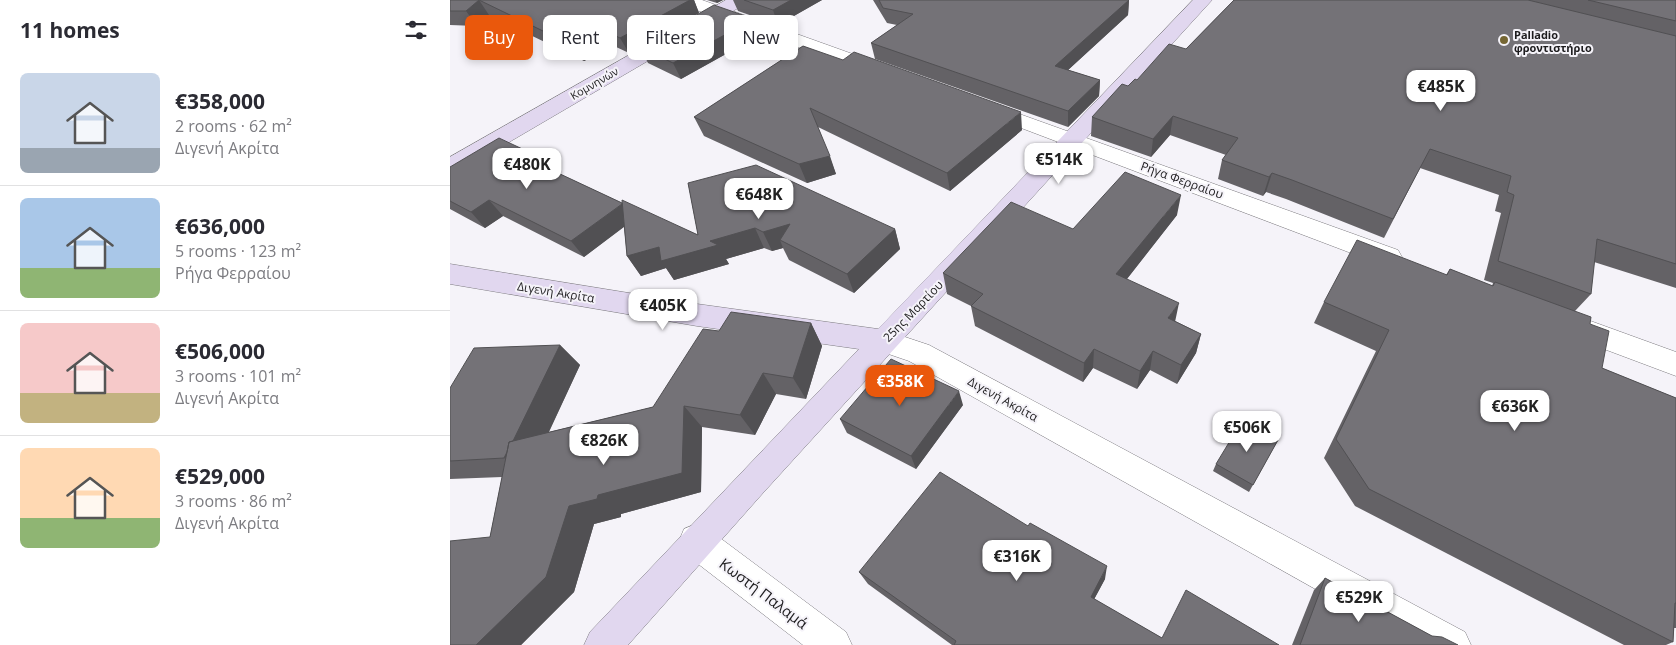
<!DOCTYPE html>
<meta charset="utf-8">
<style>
body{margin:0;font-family:"Open Sans",sans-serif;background:#f2f2f3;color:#2b2b33;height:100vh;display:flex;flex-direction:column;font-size:19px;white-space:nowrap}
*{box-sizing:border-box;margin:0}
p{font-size:16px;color:#7c7c81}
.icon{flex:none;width:28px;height:28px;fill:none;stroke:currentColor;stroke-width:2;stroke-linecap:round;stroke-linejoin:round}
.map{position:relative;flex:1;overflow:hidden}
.sheet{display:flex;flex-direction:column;background:#fff;width:450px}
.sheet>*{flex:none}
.hud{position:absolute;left:15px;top:15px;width:475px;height:45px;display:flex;gap:10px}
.price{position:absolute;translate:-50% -42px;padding:0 11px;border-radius:10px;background:#fff;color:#222;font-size:16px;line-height:32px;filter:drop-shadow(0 1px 2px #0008)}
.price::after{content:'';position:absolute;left:50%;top:30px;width:15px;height:11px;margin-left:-8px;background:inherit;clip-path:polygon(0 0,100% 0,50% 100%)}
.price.active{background:#ea580c;color:#fff}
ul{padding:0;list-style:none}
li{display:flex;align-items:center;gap:15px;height:125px;padding:0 20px}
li+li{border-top:1px solid #e1e1e2}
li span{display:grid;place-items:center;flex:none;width:140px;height:100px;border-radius:8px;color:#555}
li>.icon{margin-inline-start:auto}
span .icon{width:60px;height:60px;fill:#fffc;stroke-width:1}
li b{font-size:21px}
h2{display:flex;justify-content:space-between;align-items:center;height:60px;padding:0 20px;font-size:21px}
.tag{padding:0 18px;border-radius:8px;background:#fff;box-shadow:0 2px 8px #0003;font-size:18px;line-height:45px}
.tag.active{background:#ea580c;color:#fff}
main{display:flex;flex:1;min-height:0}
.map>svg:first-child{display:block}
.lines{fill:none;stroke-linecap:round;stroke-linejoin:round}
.street-casing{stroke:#7d7b80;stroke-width:1}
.secondary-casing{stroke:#7d7b80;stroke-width:1}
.street{fill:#fff;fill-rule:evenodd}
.secondary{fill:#e1d7ef;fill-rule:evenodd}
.wall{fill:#646266}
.shaded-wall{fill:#515053}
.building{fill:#747277;stroke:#515053}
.poi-dot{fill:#756633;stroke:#f5f3f9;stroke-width:2}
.labels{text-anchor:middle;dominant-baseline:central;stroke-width:4;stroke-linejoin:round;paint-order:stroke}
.far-poi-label{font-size:11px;font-weight:bold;fill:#1d1c1e;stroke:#f5f3f9;text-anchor:start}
.far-street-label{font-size:11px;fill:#1d1c1e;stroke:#f5f3f9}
.street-label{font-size:12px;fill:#1d1c1e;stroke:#f5f3f9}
.near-street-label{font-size:15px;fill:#1d1c1e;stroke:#f5f3f9}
</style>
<main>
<section class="sheet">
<h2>11 homes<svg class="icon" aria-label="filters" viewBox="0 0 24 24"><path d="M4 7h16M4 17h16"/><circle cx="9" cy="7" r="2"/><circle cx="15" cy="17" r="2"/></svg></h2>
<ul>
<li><span style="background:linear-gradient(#c9d6e8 75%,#9aa5b1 0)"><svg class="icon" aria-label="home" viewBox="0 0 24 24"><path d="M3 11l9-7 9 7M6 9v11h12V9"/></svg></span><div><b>€358,000</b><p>2 rooms · 62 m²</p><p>Διγενή Ακρίτα</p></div></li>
<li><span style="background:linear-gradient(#a9c7e8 70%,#8fb573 0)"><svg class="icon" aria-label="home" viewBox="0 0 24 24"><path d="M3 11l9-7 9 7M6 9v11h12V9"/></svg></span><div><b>€636,000</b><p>5 rooms · 123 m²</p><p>Ρήγα Φερραίου</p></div></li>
<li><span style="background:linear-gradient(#f6c9c9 70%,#c2b280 0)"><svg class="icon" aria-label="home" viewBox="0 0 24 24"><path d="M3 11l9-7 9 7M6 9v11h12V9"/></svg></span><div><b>€506,000</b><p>3 rooms · 101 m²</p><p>Διγενή Ακρίτα</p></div></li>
<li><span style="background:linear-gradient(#ffd9b3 70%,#8fb573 0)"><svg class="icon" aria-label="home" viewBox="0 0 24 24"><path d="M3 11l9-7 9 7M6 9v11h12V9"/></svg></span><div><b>€529,000</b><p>3 rooms · 86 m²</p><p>Διγενή Ακρίτα</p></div></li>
</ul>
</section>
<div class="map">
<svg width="1226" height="645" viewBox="0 0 1226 645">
<rect width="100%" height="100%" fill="#f5f3f9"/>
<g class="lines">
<g class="street-casing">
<path id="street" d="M227,0H252L436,66L439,70L436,74H422L230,4Z
M536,102L948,250L952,257L948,264L939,266L930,264L529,112L526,108L529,104Z
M1124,315L1226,352V376L1114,334L1110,326L1114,318Z
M434,330L479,345L1015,632L1021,645H965L459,361L424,349L420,341L424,333Z
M246,524L258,529L396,632L402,645H353L234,553L229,541L234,529Z"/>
</g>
<g class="secondary-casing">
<path id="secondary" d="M276,0H298L295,4L8,172L0,174V157Z
M743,0H762L313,493L178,645H134L140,632L409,349L247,326L0,284V264L247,304L428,329Z"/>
</g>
<use href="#street" class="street"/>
<use href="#secondary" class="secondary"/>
</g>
<path class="wall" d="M0,0H244L249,13L179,53L164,46L134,61L39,15L27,26L0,25Z
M257,0H273L267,3Z
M283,0H372L328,25L288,11Z
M423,0H679L678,15L618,70L650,80L649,96L618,127L425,59L421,43L447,25L437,23Z
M784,0H1226V288L1144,262L1141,294L1125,311L1140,324L1152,368L1226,398V628H1224L1223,642L1216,645H1174L905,506L874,458L926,351L864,323L874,302L996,275L1000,269L1042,286L1043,283L1034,280L1051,213L1045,211L1049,195L970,168L934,238L836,199L816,192L813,196L768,179L772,160L776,155L720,135L701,157L641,136L642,117L678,86L736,49Z
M304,19L310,35L231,79L198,63L190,47Z
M353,46L572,130L500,191L368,127L386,174L357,183L254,136L244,117Z
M100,162L108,173L172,203L248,235L238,183L445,229L450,249L404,293L339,260L333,248L322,251L314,248L276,259L279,264L224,280L216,268L191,276L177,256L174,227L134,257L53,216L35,228L0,209V167Z
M727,215L677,279L725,321L751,334L746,353L727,384L700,370L687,389L643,368L633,382L525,326L521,306L497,294L493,273L623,229Z
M361,323L372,346L356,399L326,394L305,435L252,427L251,492L171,514V517L144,524L124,592L71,645H0L40,537L52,477L0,479V388L110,345L130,365L99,432L203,407L269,331Z
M513,405L466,469L397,433L390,419Z
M828,440L799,492L763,471L766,464Z
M409,572L655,579L644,599L712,638L829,645H502L418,584Z
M875,578L982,636L1008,645H842L864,590Z"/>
<path class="shaded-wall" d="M29,0L39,15L27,26L16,11Z
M240,0H244L249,13L179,53L170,38Z
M265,0H273L267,3Z
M341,0H372L328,25L323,10Z
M679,0L678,15L605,82V66Z
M304,19L310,35L231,79L223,63Z
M156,31L164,46L134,61L124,46Z
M650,80L649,96L618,127V111Z
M571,112L572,130L500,191L497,173Z
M723,116L720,135L701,157L703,139Z
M380,156L386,174L357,183L349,164Z
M100,162L112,178L93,166Z
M822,173L816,192L813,196L819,177Z
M731,195L727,215L665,294L666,274Z
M39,200L53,216L35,228L21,212Z
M174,203L184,219L134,257L121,241Z
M340,224L330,240L333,248L322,251L313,232Z
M305,228L314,248L276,259L279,264L224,280L216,268L191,276L177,256L209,247L260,241Z
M445,229L450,249L404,293L397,274Z
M729,303L725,322L718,318Z
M361,323L372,346L356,399L343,378Z
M751,334L746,353L727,384L731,365Z
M110,345L130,365L78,476L54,458Z
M644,349L643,368L633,382L634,363Z
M703,351L700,370L687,389L690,371Z
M313,373L326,394L305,435L290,415Z
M509,391L513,405L466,469L461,456Z
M234,406L252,427L251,492L171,514V517L144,524L124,592L71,645H26L119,506L148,495Z
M657,566L655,579L639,609L641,597Z"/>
<path class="building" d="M0,0H240L170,38L156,31L124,46L29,0L16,11H0Z
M294,0H341L323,10Z
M429,0H679L605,66L650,80L618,111L421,43L463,14L433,8Z
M784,0H1078L1226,36V264L1147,239L1141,294L1048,261L1064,195L1057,192L1061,176L980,149L943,219L842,180L822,173L819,177L772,160L788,138L723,116L703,139L642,117L672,84L678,86L685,79L687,80L719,44L736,49Z
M1138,0H1226V21Z
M264,5L304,19L223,63L190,47Z
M353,46L393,60L404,52L571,112L497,173L360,108L380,156L349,164L244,117Z
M49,138L100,162L93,166L172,203V204L121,241L39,200L21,212L0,201V167Z
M306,165L445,229L397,274L330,240L340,224L313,232L305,228L260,241L268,245L211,261L209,247L177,256L172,200L248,235L238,183Z
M675,172L731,195L666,274L729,303L718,318L751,334L731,365L703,351L690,371L644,349L634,363L521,306L533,294L493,273L561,202L623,229Z
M907,240L997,275L1000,269L1043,286L1045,282L1141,317L1140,324L1159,331L1152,368L1226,398V603H1225L1223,642L919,489L886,439L939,330L874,302Z
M281,312L361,323L343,378L313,373L290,415L234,406L232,473L148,495L147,499L119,506L96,577L26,645H0V541L40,537L59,442L203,407L253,329L269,331Z
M110,345L63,441L59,442L57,452L54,458L0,461V388L24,348Z
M441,359L509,391L461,456L390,419Z
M792,421L828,440L803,485L766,464Z
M490,472L578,526L580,523L657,566L641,597L712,638L736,590L829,645H504L506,641L409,572Z
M875,578L982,636L992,637L1008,645H850Z"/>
<circle class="poi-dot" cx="1054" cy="40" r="5"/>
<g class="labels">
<g class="far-poi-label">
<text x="1064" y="34">Palladio<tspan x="1064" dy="13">φροντιστήριο</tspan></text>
</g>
<g class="far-street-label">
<text transform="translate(144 83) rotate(-30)">Κομνηνών</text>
</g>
<g class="street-label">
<text transform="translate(732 180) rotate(20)">Ρήγα Φερραίου</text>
<text transform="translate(106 292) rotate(9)">Διγενή Ακρίτα</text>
<text transform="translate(463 311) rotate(-46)">25ης Μαρτίου</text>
<text transform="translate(553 399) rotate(29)">Διγενή Ακρίτα</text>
</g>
<g class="near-street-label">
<text transform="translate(314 593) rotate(37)">Κωστή Παλαμά</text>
</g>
</g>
</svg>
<b class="price" style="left:991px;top:112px">€485K</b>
<b class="price" style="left:609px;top:185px">€514K</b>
<b class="price" style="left:77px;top:190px">€480K</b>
<b class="price" style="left:309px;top:220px">€648K</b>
<b class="price" style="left:213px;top:331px">€405K</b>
<b class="price active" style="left:450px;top:407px">€358K</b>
<b class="price" style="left:1065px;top:432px">€636K</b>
<b class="price" style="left:797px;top:453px">€506K</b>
<b class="price" style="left:154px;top:466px">€826K</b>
<b class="price" style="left:567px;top:582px">€316K</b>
<b class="price" style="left:909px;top:623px">€529K</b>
<div class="hud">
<a class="tag active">Buy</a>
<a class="tag">Rent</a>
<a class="tag">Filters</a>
<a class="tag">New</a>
</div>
</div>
</main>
